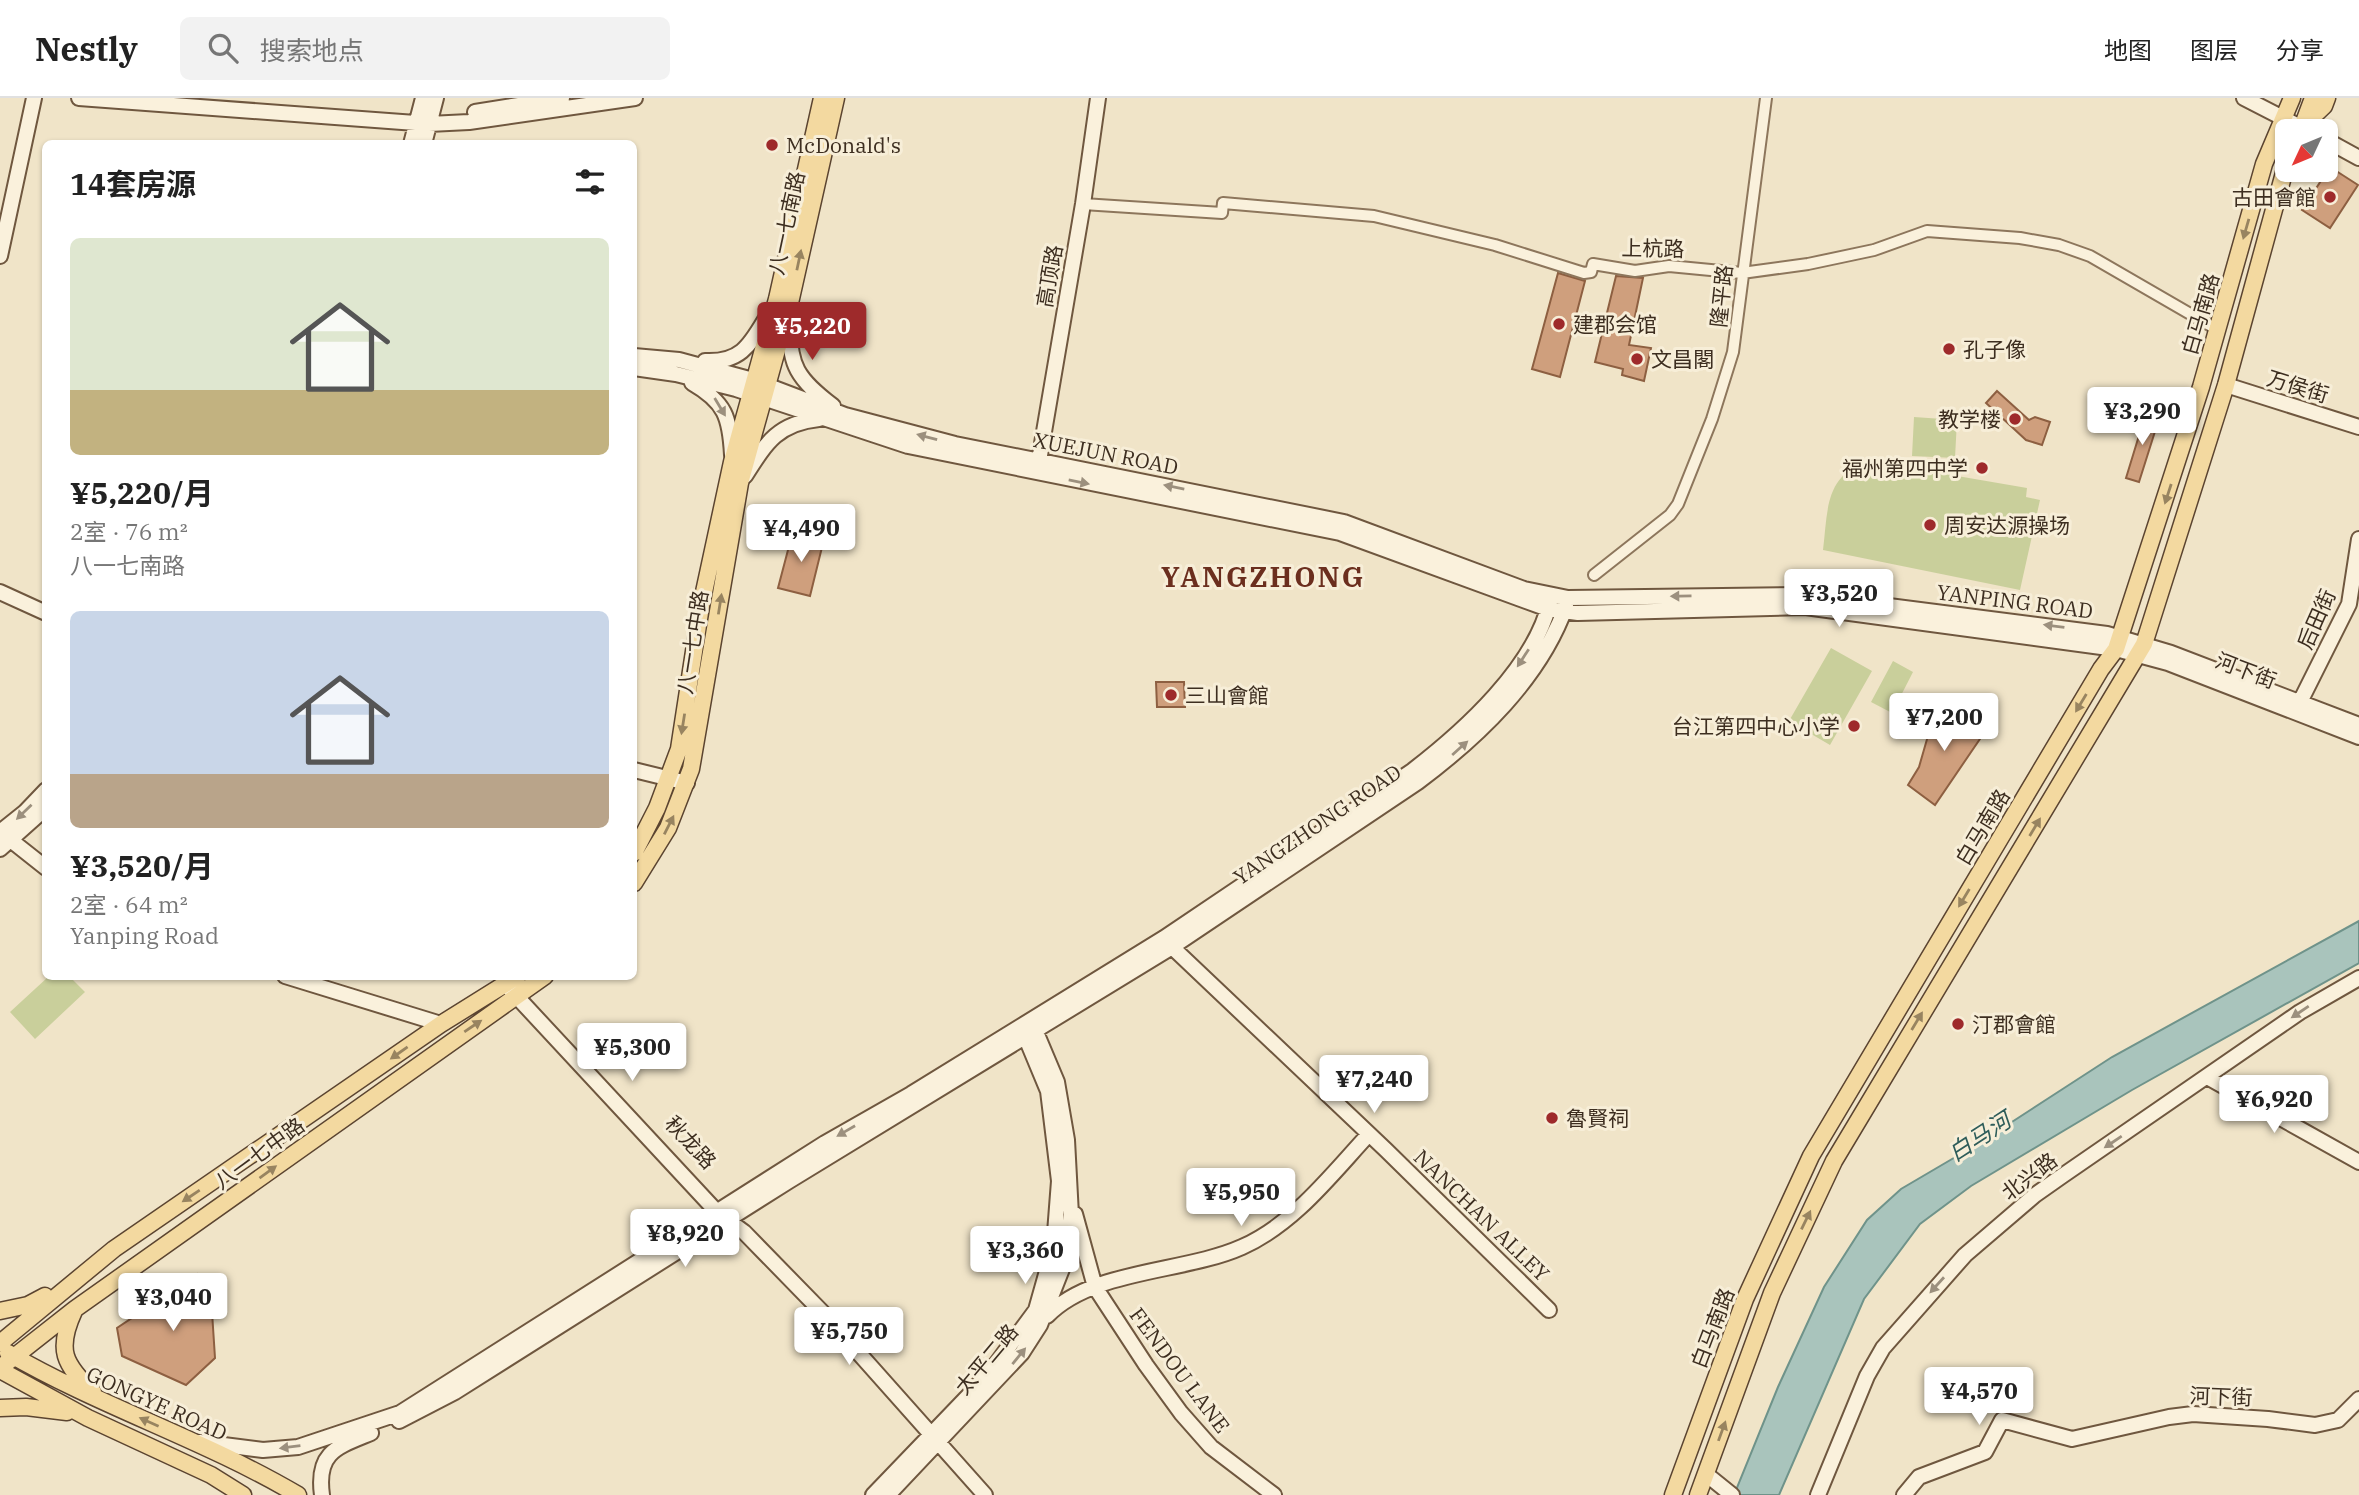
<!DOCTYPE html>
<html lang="zh">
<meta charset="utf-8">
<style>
body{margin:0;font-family:"IBM Plex Serif","Noto Sans SC",serif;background:#f2f2f2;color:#222;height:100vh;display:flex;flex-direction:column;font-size:26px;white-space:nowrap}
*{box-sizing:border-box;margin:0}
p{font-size:23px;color:#767676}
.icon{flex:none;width:38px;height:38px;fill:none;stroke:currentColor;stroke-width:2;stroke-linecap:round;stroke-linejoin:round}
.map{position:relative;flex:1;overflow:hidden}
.side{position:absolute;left:42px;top:42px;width:595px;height:840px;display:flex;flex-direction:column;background:#fff;border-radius:10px;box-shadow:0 2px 5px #0004}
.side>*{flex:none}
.needle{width:46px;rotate:226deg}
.fabs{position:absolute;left:2275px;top:21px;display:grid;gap:14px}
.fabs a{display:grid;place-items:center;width:63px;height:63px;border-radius:10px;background:#fff;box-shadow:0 2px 5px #0004;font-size:35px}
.price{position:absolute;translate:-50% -60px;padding:0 16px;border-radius:7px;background:#fff;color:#222;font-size:23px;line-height:46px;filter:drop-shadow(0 2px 4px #0008)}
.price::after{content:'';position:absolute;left:50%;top:42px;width:21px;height:16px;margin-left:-10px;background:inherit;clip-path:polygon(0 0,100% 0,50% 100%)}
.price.on{background:#9e2a2b;color:#fff}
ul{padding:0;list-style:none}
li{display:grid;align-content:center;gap:14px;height:371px;padding:0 28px}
li span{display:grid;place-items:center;height:217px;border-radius:10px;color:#555}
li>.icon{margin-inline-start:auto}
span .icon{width:126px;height:126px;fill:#fffc;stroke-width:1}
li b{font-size:30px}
h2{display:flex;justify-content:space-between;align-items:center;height:84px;padding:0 28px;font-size:30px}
header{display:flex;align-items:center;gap:42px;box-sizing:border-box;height:98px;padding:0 35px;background:#fff;border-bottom:2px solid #e0e0e0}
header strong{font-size:33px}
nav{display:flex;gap:38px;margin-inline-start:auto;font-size:24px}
.search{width:490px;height:63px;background:#f2f2f2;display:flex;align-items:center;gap:18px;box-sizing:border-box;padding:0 24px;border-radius:10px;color:#767676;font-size:26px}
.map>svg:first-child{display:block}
.green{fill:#c9cf9b}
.water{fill:#a9c4bc;stroke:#6f938a;stroke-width:2}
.building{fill:#cf9f7d;stroke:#8d5f41;stroke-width:2}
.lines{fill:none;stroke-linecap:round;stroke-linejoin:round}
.street-casing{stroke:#8d765c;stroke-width:14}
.secondary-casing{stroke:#6f573f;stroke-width:18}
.primary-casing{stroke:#5b4430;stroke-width:19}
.street{stroke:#faf1dc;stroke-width:10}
.secondary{stroke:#faf1dc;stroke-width:14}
.primary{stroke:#f3d9a0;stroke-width:16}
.oneway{fill:#988460}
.oneway2{fill:#9c907e}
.poi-dot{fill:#9e2a2b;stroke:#f7eed8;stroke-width:2.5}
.labels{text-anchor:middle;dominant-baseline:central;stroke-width:6;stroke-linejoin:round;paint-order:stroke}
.poi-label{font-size:21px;fill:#3d2e20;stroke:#f7eed8;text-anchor:start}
.street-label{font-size:21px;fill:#3d2e20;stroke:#f7eed8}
.water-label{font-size:23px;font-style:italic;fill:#2f5d5a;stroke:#f7eed8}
.district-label{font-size:28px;font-weight:bold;letter-spacing:2px;fill:#6b2e1e;stroke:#f7eed8}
</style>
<header>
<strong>Nestly</strong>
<div class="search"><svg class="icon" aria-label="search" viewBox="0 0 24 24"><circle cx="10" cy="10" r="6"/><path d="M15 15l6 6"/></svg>搜索地点</div>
<nav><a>地图</a><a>图层</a><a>分享</a></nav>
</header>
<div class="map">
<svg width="2359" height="1397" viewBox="0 0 2359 1397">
<rect width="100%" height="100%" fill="#f0e4c8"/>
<path class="green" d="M1914,319L1957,322L1955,360L1912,358Z
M1870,363L2027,390L2026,399L2040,402L2020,492L1823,452C1828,413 1824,376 1870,363Z
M1831,550L1872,573L1830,647L1789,623Z
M1893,563L1913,574L1892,615L1871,604Z
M48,879H70L85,894L35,941L10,914Z"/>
<path class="water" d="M2359,823V865L2132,992L1971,1088L1920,1126L1864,1201L1779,1397H1734L1778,1289L1824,1189L1867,1122L1901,1091L1981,1044L2112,959Z"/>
<path class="building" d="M2330,69L2358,87L2330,130L2302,112Z
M1558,175L1585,183L1560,279L1532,271Z
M1616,178L1643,180L1629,247L1651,250L1644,283L1622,277L1623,271L1595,264Z
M1997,293L2029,322L2035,319L2050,324L2042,347L2026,342L1986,305Z
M2137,317L2158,324L2139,384L2126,380L2141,331L2133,329Z
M793,433L824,441L810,498L778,490Z
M1156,584H1184L1185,609H1157Z
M1938,603L1984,635L1935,707L1908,687L1919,669Z
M198,1176L210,1183L215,1260L186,1287L122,1258L117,1230Z"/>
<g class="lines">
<g class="street-casing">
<path id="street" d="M1083,106L1222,115L1223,105L1374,118L1495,147L1584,175L1591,174L1593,166L1635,173L1669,168L1742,175L1808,166L1874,152L1927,133L2020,140L2059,147L2090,158L2218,232
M1594,477L1670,417L1678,406L1712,321L1733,254L1766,0"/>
</g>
<g class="secondary-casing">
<path id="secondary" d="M79,0L429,26L469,24L635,0
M2244,0L2308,33
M475,14L562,0
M2326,42L2359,60
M411,46L423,0
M424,46L436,0
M0,158L34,0
M790,223C788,268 798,281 833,308
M634,258L679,262L753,282L845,317L955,346L1344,424L1524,491L1568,500L1803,497L2107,536L2171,555L2359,627
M705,263C745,265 752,242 771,212
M634,270L676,276L736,291L908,348L1340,435L1548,511L1578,515L1805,509L2116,551L2168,565L2359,639
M692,285C725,304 730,319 732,357
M2226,287L2359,329
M1039,363L1083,106L1098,0
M745,378C766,345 778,325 819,321
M0,494L46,515
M2296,612L2349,506L2359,441
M634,672L687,685
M0,734L25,714L46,692
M3,736L46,770
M0,751L46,710
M1172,849L1386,1052L1549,1212
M285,878L441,926
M506,887L717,1114L744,1134L824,1216L985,1397
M2207,979L2359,1064
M1075,1116L1095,1189L1146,1267L1181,1315L1211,1349L1274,1397
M1047,1218C1092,1171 1184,1175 1242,1149C1294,1126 1331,1077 1369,1036
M399,1323L455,1294L789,1083L1172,849L1418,684C1478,639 1540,581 1566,508
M200,1344L263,1352L298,1349L400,1315L825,1045L911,996L1164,840L1412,673C1464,633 1535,569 1550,503
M1706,1376L1732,1397
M322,1397C316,1354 337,1349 371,1335
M873,1397L971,1295L996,1266L1036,1212L1054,1148L1059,1083L1048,993L1023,933
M888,1397L1022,1255L1040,1227L1062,1171L1071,1117L1067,1042L1057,984L1033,927
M1818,1397L1867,1278L1883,1250L1965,1157L2035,1097L2062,1078L2300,914L2359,880
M1904,1397L1919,1379L1985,1354L2002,1322L2072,1341L2169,1319L2193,1316L2268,1321L2315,1327L2338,1322L2359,1301"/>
</g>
<g class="primary-casing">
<path id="primary" d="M2304,24L2313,0
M2301,30L2324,8L2327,0
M634,755L657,710L679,651L701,508L732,364L777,201L822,0
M634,785L668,730L691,671L740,385L790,205L836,0
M0,1213L28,1207L45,1198
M74,1213C56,1252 64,1266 93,1294
M0,1245L114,1151L441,926L518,878
M8,1255C101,1309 205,1342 298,1397
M0,1270L75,1211L545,878
M0,1272L88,1320L211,1377L243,1397
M0,1310L26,1309L67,1314
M1673,1397L1745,1201L1811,1058L2101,571L2116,551L2201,289L2264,66L2292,0
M1698,1397L1772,1195L1834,1063L2144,546L2226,287L2287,64"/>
</g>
<use href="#street" class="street"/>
<use href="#secondary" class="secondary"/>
<use href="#primary" class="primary"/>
</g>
<defs><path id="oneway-solid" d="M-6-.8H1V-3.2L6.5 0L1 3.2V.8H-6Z" transform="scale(1.75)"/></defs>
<g class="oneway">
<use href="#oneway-solid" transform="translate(2246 131) rotate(106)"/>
<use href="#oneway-solid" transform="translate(799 162) rotate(-78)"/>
<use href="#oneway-solid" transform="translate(2168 396) rotate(108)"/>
<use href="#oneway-solid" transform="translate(720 506) rotate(-81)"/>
<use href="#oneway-solid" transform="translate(2081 605) rotate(121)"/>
<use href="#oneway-solid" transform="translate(683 626) rotate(99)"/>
<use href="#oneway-solid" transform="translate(669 727) rotate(-63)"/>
<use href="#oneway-solid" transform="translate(2035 729) rotate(-59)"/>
<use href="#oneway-solid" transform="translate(1964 800) rotate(121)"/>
<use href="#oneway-solid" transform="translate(1917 923) rotate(-59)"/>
<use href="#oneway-solid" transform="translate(473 928) rotate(-34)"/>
<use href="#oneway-solid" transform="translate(399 955) rotate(145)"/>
<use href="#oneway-solid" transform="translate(268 1074) rotate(-36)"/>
<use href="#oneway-solid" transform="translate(191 1098) rotate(146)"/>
<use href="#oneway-solid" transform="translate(1806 1122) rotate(-64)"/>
<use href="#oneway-solid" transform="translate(149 1324) rotate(-156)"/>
<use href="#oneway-solid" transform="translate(1722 1333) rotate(-70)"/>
</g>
<g class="oneway2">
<use href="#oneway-solid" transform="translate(720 309) rotate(59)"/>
<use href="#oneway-solid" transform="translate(927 339) rotate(-165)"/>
<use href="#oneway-solid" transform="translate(1079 384) rotate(11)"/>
<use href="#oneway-solid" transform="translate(1174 389) rotate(-169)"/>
<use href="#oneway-solid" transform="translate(1681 498) rotate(179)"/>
<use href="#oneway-solid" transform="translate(2054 528) rotate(-173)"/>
<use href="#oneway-solid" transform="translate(1523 560) rotate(123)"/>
<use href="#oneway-solid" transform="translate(1460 650) rotate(-42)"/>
<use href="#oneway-solid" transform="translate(24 714) rotate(136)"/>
<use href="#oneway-solid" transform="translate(2300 914) rotate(146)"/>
<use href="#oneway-solid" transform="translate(846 1033) rotate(150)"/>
<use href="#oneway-solid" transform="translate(2113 1044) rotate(146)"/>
<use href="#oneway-solid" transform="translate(1937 1187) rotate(132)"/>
<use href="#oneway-solid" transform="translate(1019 1258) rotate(-51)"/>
<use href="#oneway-solid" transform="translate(290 1349) rotate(173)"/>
</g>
<g class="poi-dot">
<circle cx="772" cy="47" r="7"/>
<circle cx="2330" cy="99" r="7"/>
<circle cx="1559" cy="226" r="7"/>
<circle cx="1949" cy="251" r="7"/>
<circle cx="1637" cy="261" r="7"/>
<circle cx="2015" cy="321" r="7"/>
<circle cx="1982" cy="370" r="7"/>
<circle cx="1930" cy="427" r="7"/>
<circle cx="1171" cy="597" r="7"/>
<circle cx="1854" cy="628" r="7"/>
<circle cx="1958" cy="926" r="7"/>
<circle cx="1552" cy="1020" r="7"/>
</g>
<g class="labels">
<g class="poi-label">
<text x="786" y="47">McDonald's</text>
<text x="2316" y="99" text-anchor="end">古田會館</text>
<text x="1573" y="226">建郡会馆</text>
<text x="1963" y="251">孔子像</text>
<text x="1651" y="261">文昌閣</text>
<text x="2001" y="321" text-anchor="end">教学楼</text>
<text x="1968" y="370" text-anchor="end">福州第四中学</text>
<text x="1944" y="427">周安达源操场</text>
<text x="1185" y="597">三山會館</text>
<text x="1840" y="628" text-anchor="end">台江第四中心小学</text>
<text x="1972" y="926">汀郡會館</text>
<text x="1566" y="1020">魯賢祠</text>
</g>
<g class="street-label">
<text transform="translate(786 125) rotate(-78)">八一七南路</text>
<text transform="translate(1653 150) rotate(1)">上杭路</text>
<text transform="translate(1049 178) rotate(-80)">高顶路</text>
<text transform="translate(1721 198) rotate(-84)">隆平路</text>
<text transform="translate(2200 216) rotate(-74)">白马南路</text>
<text transform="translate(2298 288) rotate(17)">万侯街</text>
<text transform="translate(1106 355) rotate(11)">XUEJUN ROAD</text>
<text transform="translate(2015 503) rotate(7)">YANPING ROAD</text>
<text transform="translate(2316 521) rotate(-66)">后田街</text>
<text transform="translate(692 544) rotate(-81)">八一七中路</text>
<text transform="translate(2246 572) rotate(21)">河下街</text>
<text transform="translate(1317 726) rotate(-34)">YANGZHONG ROAD</text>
<text transform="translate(1982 729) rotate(-59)">白马南路</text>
<text transform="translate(691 1044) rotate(47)">秋龙路</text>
<text transform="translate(259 1055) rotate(-36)">八一七中路</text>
<text transform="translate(2029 1078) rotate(-37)">北兴路</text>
<text transform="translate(1482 1117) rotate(44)">NANCHAN ALLEY</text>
<text transform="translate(1712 1230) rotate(-69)">白马南路</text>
<text transform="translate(986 1261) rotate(-50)">太平二路</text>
<text transform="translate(1180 1272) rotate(53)">FENDOU LANE</text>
<text transform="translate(2221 1298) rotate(2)">河下街</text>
<text transform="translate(157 1305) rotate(24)">GONGYE ROAD</text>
</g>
<g class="water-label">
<text transform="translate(1979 1038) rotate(-33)">白马河</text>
</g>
<g class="district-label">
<text x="1263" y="478">YANGZHONG</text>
</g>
</g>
</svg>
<div class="fabs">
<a><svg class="needle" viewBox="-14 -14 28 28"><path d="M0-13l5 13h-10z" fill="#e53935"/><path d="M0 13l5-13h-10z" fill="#767676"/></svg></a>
</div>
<b class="price on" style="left:812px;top:264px">¥5,220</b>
<b class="price" style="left:2142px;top:349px">¥3,290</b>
<b class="price" style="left:801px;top:466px">¥4,490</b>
<b class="price" style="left:1839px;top:531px">¥3,520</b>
<b class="price" style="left:1944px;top:655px">¥7,200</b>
<b class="price" style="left:632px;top:985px">¥5,300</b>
<b class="price" style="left:1374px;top:1017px">¥7,240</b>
<b class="price" style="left:2274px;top:1037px">¥6,920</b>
<b class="price" style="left:1241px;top:1130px">¥5,950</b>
<b class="price" style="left:685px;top:1171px">¥8,920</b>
<b class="price" style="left:1025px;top:1188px">¥3,360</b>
<b class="price" style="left:173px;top:1235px">¥3,040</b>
<b class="price" style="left:849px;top:1269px">¥5,750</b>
<b class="price" style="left:1979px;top:1329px">¥4,570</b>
<section class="side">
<h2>14套房源<svg class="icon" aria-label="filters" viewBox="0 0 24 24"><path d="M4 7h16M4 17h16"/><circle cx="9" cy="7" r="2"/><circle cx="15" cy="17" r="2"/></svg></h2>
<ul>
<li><span style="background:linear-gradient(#dfe7d0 70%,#c2b280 0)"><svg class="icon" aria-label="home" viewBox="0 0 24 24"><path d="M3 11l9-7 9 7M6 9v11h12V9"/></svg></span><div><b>¥5,220/月</b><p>2室 · 76 m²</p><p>八一七南路</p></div></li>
<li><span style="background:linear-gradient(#c9d6e8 75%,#b9a48a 0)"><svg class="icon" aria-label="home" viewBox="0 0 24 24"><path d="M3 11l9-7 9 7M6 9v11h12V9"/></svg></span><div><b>¥3,520/月</b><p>2室 · 64 m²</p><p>Yanping Road</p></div></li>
</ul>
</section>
</div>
